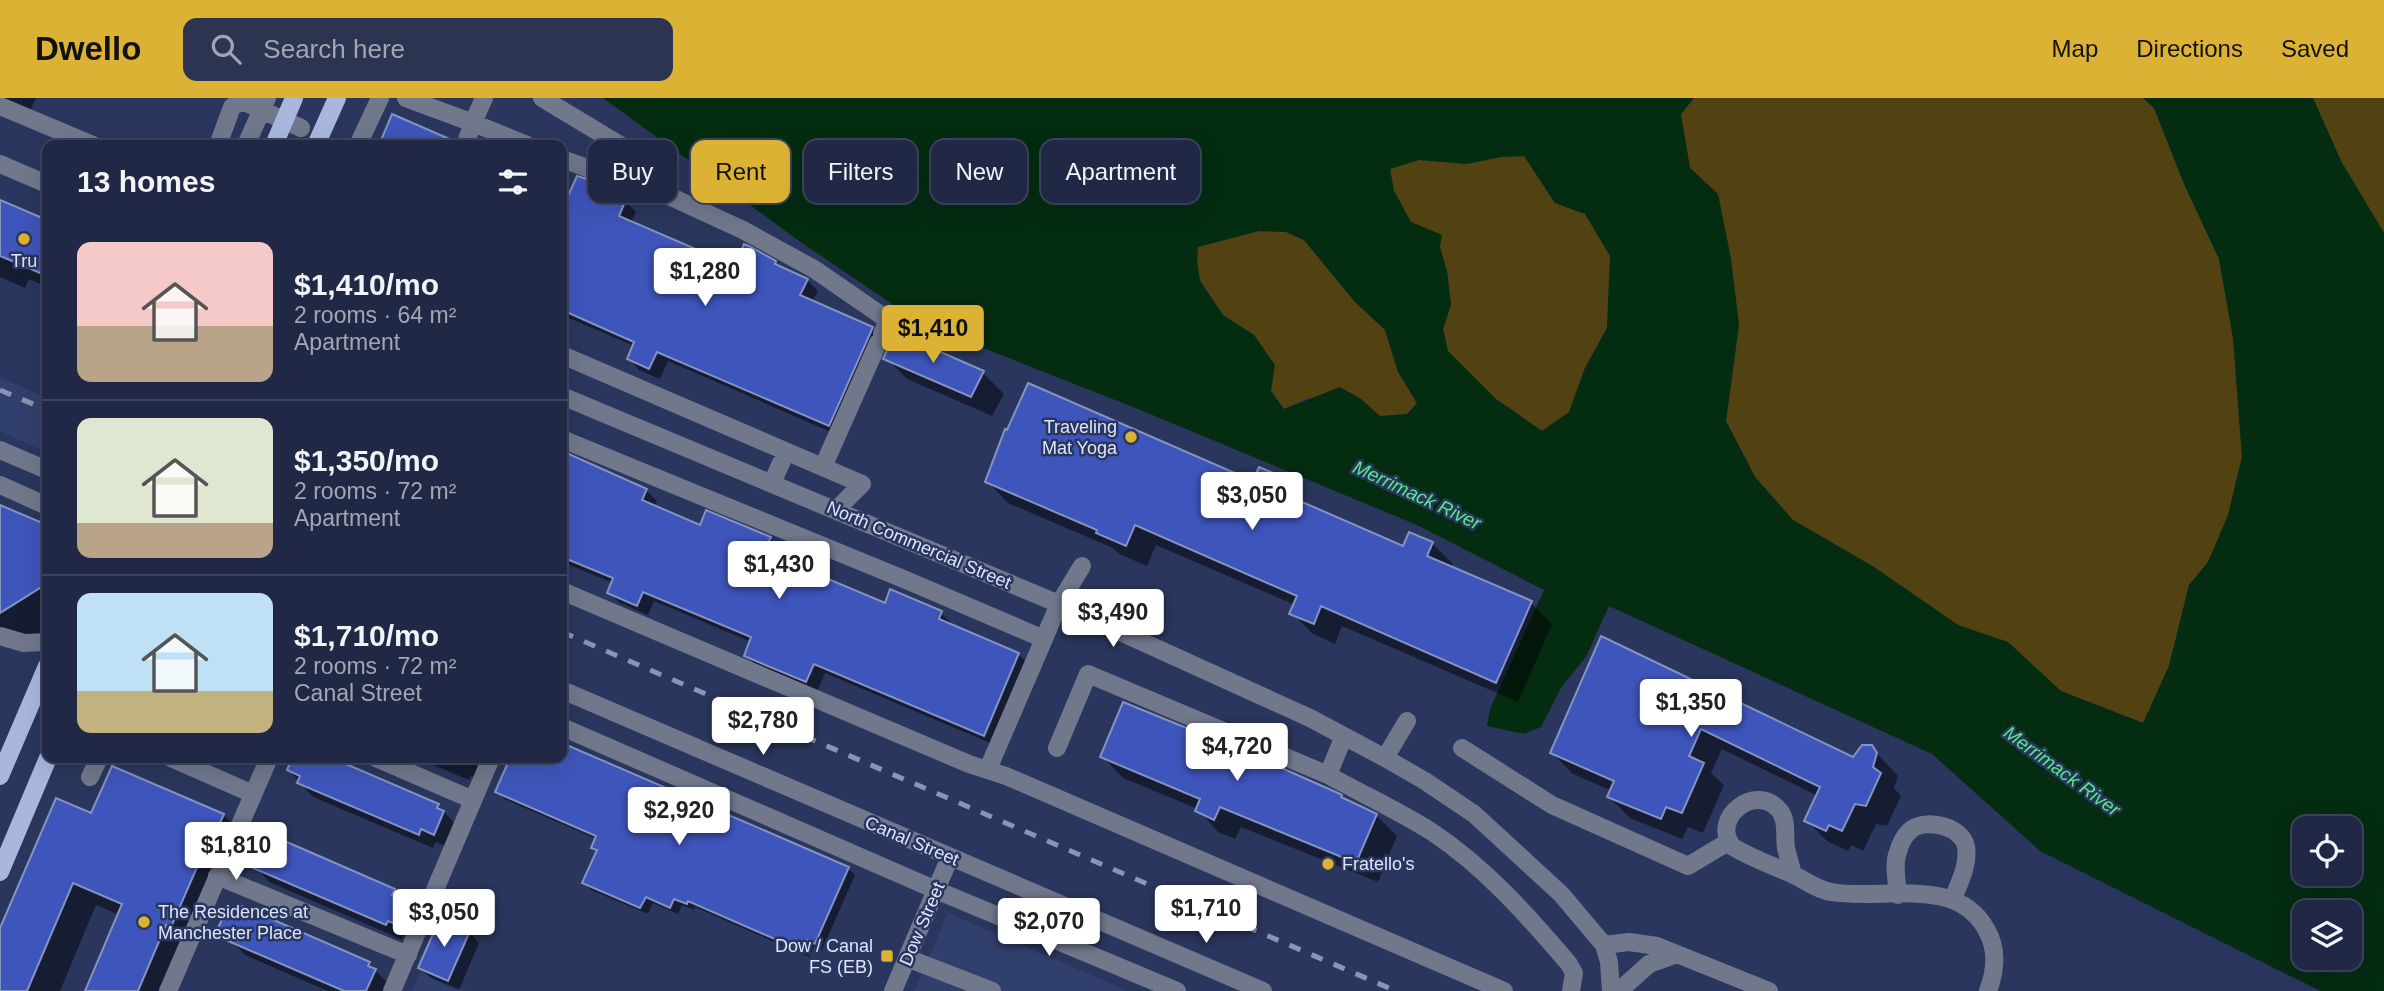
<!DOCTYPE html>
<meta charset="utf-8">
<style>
body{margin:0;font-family:Arial,sans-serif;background:#2d3451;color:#f1f3f6;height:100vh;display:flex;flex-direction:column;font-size:26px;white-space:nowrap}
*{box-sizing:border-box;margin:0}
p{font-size:23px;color:#a2a6b3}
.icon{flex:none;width:38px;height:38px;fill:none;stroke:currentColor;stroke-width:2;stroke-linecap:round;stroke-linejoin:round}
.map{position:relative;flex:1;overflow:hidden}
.sheet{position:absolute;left:42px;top:42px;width:525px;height:623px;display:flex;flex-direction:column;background:#202846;border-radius:14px;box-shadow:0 7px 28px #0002,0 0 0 2px #3d445f}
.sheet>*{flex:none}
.top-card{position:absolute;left:588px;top:42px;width:665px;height:63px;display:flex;gap:14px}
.controls{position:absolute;left:2292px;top:718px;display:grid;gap:14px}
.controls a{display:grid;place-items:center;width:70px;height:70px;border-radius:14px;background:#202846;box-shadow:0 7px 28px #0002,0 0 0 2px #3d445f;font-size:35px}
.price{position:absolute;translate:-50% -60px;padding:0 16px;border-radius:7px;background:#fff;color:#222;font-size:23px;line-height:46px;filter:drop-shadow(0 2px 4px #0008)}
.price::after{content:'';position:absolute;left:50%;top:42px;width:21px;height:16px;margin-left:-10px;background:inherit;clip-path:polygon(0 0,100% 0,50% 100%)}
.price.selected{background:#dbb233;color:#111}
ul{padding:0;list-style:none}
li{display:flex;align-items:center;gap:21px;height:175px;padding:0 35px}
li+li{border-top:2px solid #3d445f}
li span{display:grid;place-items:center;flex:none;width:196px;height:140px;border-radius:14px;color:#555}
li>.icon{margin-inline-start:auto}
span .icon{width:84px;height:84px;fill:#fffc;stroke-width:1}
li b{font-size:30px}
h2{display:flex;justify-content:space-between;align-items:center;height:84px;padding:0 35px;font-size:30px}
.pill{padding:0 24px;border-radius:14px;background:#202846;box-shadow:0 7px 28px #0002,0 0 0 2px #3d445f;font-size:24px;line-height:63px}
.pill.selected{background:#dbb233;color:#111}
header{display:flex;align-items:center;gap:42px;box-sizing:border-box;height:98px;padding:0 35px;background:#dbb233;color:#111}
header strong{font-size:33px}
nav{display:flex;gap:38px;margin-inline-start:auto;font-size:24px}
.search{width:490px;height:63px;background:#2d3451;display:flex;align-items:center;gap:18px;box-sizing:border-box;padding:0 24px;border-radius:14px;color:#a2a6b3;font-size:26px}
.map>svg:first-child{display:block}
.built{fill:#313f6c}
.green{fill:#524211}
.water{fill:#042c11;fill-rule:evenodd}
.shadow{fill:#0007;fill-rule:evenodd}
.building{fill:#3e55bc;stroke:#8494c1;stroke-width:2}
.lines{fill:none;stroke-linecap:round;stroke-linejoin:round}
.minor{stroke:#71788c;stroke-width:18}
.major{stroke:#a9b7df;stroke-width:18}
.rail{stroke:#8a95b4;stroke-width:5;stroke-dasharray:12 12;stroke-linecap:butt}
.major-bridge{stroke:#a9b7df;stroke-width:18}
.poi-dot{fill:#dbb233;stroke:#2a365d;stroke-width:2.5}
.labels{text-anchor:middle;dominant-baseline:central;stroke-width:5;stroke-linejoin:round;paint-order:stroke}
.poi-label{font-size:18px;fill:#dce5fe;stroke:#2a365d;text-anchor:end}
.street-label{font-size:18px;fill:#dce5fe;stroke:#2a365d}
.water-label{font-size:19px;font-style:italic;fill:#54eb81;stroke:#2a365d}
</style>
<header>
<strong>Dwello</strong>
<div class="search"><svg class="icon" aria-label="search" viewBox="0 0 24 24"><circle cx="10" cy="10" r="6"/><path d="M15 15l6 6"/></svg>Search here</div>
<nav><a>Map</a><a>Directions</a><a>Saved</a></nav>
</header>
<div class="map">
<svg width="2384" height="893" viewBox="0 0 2384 893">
<rect width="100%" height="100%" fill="#2a365d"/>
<path class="built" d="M0,279L47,300V354L0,333Z
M948,815L1110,885L1126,893H914Z
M420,874L466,893H412Z"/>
<path class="green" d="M1694,0H2143L2154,10L2184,86L2219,161L2233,240L2242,359L2228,417L2208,464L2189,487L2169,568L2144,625L2061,593L2008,544L1958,527L1874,469L1793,422L1755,379L1726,323L1739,227L1731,161L1718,96L1690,70L1681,16Z
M2313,0H2384V135L2341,63Z
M1524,58L1555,105L1585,116L1610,158L1607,230L1585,270L1569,314L1542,333L1496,301L1448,253L1443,231L1451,207L1447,173L1439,149L1411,124L1394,93L1390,70L1419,62L1467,66L1501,59Z
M1259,133L1286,134L1304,142L1355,204L1385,232L1398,274L1417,305L1407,316L1380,318L1361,301L1308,300L1284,311L1271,293L1254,237L1223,217L1200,182L1197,163L1198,149Z"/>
<path class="water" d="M603,0H1694L1681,16L1690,70L1718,96L1731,161L1739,227L1726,323L1755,379L1793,422L1874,469L1958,527L2008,544L2061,593L2143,625L2169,568L2189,487L2208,464L2228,417L2242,359L2233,240L2219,161L2184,86L2154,10L2143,0H2313L2341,63L2384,135V893H2321L2286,876L2040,753L1932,656L1609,508L1586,559L1562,588L1541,629L1524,636L1487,628L1490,611L1544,492L1417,427L1138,311L968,244L904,214L802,145ZM1524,58L1555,105L1585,116L1610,158L1607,230L1585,270L1569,314L1542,333L1496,301L1448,253L1443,231L1451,207L1447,173L1440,149L1442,137L1411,124L1394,93L1390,71L1419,62L1467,66L1501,59ZM1259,133L1286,134L1304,142L1355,204L1385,232L1398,274L1417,305L1407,316L1380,318L1361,301L1340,289L1284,311L1271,293L1275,267L1254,237L1223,217L1200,183L1197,163L1198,149ZM2305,730H2350V775H2305ZM2305,814H2350V859H2305Z"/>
<path class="shadow" d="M0,0H36L30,13Z
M578,80L609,90L625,103L636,114L631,125L736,171L775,164L780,170L807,182L818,193L812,204L872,230L883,241L840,338L668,263L660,281L639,272L629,261L634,248L562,217V95L570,99ZM623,105H626L617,127L614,125Z
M0,104L47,124V189L29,181L25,190L0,179Z
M896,237L983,275L1004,296L992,318L907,281L886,260Z
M562,354L646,392L657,403L654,409L701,429L770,440L780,451L776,461L886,507L891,493L941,515L952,526L951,528L1018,556L1029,567L995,647L825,575L817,594L757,568L746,557L751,544L654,503L648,517L620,505L609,494L613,485L562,464Z
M1282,381L1303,402L1301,405L1404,450L1432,445L1453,466L1451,470L1531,505L1552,526L1518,604L1342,528L1335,546L1313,536L1292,515L1295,507L1156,447L1147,468L1119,456L1113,450L1008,405L987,383L1254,385Z
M0,409L47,429V542L0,534Z
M1602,541L1853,662L1871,649L1898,678L1894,690L1901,698L1887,728L1876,726L1863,753L1851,747L1848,753L1827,743L1806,722L1818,698L1722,651L1711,675L1724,687L1703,735L1688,729L1682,741L1630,720L1609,699L1612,693L1573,676L1552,655Z
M562,647L848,770L855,777L822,852L814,848L809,859L695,809L694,812L682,807L678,816L653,805L648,816L591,792L584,785L598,754L593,749L597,741L504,701L498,694L512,660H562Z
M1102,658L1345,703L1376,717L1397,738L1378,784L1241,729L1235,741L1218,734L1198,711L1123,680Z
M294,660H328L438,707L458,729L449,750L436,744L433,750L313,699L289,672Z
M416,660H486L478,681L471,678L469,682Z
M92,717H223L246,740L170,893H87L119,817L96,807L60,893H0V836Z
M250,762L394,792L419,819L410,840L403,837L401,841L269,784Z
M236,813L369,865L389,887L387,893H328L245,857L220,830Z
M469,834L479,845L459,892L431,880L420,870Z"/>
<path class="building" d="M392,16L454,43V47H379Z
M577,78L610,88L608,93L626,101L619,118L735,168L744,146L749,148L776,163L775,166L808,181L800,197L873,229L829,328L657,254L649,271L627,261L634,244L562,212V93L569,96Z
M0,102L47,122V178L0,158Z
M895,234L984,273L971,299L883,261Z
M1028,285L1253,383L1259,369L1283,379L1277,393L1403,448L1409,434L1433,444L1427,458L1532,503L1496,585L1321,508L1314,526L1289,516L1297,498L1135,427L1126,448L1096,435L1097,432L985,384L1005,331L1007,332Z
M562,353L647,391L642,402L700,427L706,412L771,439L764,454L885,505L890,491L942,513L939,521L1019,555L984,638L814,566L806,584L744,558L751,539L643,494L637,508L607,495L613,480L562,459Z
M0,407L47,427V478L43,488L0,515Z
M1601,538L1853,659L1862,647H1872L1877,655L1873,669L1881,675L1866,708L1855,706L1842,733L1829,727L1826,733L1804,723L1820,689L1701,631L1689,658L1704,665L1682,715L1666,709L1661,721L1607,699L1614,683L1550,655Z
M1123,604L1250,656L1338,695L1342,697L1341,699L1377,716L1356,765L1220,709L1214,722L1195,713L1200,701L1100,659Z
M562,645L849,769L815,846L807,842L802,853L688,803L687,806L674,801L670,810L646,799L640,810L582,785L597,752L591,750L596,738L495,694L510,660H562Z
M292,660H332L439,706L437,710L444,713L434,737L421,731L419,737L297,685L300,678L287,672Z
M112,668L224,716L211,745L208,744L171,829L166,827L138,893H85L122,806L73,785L27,893H0V830L56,700L91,715Z
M273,738L395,791L392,797L405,803L395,826L388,823L386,827L253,770L255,766L248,763L257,740L270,746Z
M237,806L370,864L368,868L376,871L366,893H344L228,843L231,836L218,830L228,808L235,811Z
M440,820L470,833L448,883L418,870Z"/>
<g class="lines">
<path class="minor" d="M406,0L473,25L484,0
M542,0L620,47L630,80L743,132L814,171L888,222L882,236
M0,8L93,47
M218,47L232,9L242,3L301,30
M246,47L267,0
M358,47L380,0
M465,47L473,25L527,47
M562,61L604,76L630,80
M0,66L47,86
M562,257L862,386L836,412
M562,298L1059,506L1310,620L1385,660L1425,683L1474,716L1561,796L1604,847L1609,864L1611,893
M562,341L906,482L1044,541
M0,352L47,372
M823,369L878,245
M772,385L786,354
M0,387L47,408
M562,493L969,666L1006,678L1504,893
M0,538L24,545L47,544
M562,592L1263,893
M562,629L936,792L1177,893
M1344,638L1328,677C1362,696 1399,713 1432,734C1485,769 1528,818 1569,866L1574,875L1571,893
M1057,650L1088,576L1328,677
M1462,650L1552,707L1688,768L1728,744
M171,660L253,696
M376,660L473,702
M1385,660L1407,623
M988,671L1059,506L1082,468
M90,679L99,660
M1793,777C1791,768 1788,759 1786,750C1784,738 1788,724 1780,713C1756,683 1709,721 1733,749C1752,760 1772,768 1792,776C1805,782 1817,792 1831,794C1882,803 1956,777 1986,831C1998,851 1996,872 1988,893
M217,778L408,857
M1898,797C1897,784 1893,766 1898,754C1900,746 1905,736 1912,731C1928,720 1963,729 1966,749C1969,767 1959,785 1953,801
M1604,847L1629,844L1657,848L1769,893
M907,860L992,893
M168,893L269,660
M392,893L491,660
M893,893L950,759
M1619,893L1649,866L1677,856"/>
<path class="major" d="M316,47L337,0
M0,678L47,568
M0,774L48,660"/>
<path class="rail" d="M0,292L47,312
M562,534L1396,893"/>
<path class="major-bridge" d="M274,47L294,0"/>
</g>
<g class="poi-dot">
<circle cx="24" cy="141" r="7"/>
<circle cx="1131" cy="339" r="7"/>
<circle cx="1328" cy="766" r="7"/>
<circle cx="144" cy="824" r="7"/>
<rect x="880" y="851" width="14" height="14" rx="3.5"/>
</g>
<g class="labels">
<g class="poi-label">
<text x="24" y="163" text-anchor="middle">Tru</text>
<text x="1117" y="329">Traveling<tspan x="1117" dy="21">Mat Yoga</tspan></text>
<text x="1342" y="766" text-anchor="start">Fratello's</text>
<text x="158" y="814" text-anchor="start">The Residences at<tspan x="158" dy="21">Manchester Place</tspan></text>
<text x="873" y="848">Dow / Canal<tspan x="873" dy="21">FS (EB)</tspan></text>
</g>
<g class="street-label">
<text transform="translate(919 447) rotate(23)">North Commercial Street</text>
<text transform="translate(912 743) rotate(23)">Canal Street</text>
<text transform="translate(922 826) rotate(-67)">Dow Street</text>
</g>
<g class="water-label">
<text transform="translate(1417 397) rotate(25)">Merrimack River</text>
<text transform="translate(2062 673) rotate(36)">Merrimack River</text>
</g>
</g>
</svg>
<div class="controls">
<a><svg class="icon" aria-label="locate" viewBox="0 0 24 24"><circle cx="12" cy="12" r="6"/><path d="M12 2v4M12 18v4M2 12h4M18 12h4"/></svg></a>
<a><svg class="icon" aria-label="layers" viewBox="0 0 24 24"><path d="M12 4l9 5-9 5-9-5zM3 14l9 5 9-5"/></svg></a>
</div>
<b class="price" style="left:705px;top:210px">$1,280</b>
<b class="price selected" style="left:933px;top:267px">$1,410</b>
<b class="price" style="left:1252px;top:434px">$3,050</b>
<b class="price" style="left:779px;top:503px">$1,430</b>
<b class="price" style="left:1113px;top:551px">$3,490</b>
<b class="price" style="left:1691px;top:641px">$1,350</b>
<b class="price" style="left:763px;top:659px">$2,780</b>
<b class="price" style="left:1237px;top:685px">$4,720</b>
<b class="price" style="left:679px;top:749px">$2,920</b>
<b class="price" style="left:236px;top:784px">$1,810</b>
<b class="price" style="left:1206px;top:847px">$1,710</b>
<b class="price" style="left:444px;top:851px">$3,050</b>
<b class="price" style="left:1049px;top:860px">$2,070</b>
<div class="top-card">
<a class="pill">Buy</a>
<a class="pill selected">Rent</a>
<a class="pill">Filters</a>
<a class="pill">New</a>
<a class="pill">Apartment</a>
</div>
<section class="sheet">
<h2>13 homes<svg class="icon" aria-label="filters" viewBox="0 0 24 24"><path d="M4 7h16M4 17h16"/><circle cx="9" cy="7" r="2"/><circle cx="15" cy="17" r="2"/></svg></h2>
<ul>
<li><span style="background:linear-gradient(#f6c9c9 60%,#b9a48a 0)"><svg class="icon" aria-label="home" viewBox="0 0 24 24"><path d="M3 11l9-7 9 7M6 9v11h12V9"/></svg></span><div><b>$1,410/mo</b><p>2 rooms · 64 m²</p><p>Apartment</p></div></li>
<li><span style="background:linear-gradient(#dfe7d0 75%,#b9a48a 0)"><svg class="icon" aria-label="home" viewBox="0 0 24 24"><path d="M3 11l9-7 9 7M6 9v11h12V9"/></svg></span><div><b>$1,350/mo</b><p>2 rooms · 72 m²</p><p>Apartment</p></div></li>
<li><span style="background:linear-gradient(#bfe0f5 70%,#c2b280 0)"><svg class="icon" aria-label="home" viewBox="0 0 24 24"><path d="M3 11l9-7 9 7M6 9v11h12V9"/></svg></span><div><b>$1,710/mo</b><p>2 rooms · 72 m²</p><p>Canal Street</p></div></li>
</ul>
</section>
</div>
